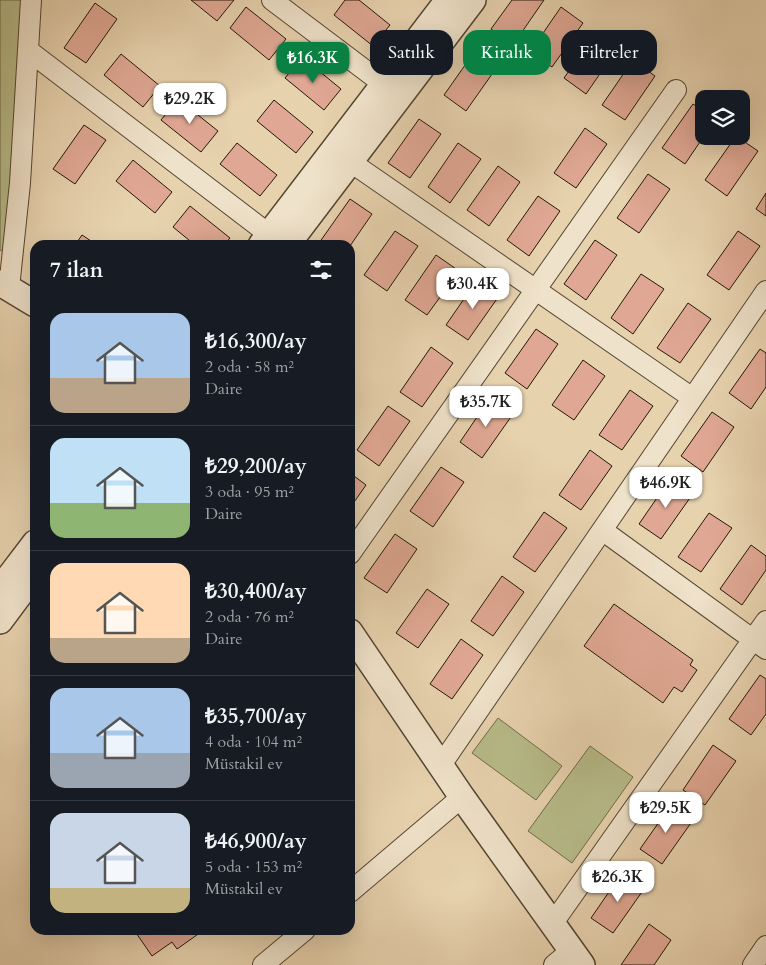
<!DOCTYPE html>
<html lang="tr">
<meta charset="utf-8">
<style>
body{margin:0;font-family:Cardo,serif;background:#242831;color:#f1f3f6;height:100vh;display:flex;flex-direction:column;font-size:19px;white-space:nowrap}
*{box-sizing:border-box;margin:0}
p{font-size:16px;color:#9ea1a6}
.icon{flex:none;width:28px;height:28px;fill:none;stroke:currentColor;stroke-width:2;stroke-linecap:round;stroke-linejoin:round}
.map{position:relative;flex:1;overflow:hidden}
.drawer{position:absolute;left:30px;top:240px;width:325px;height:695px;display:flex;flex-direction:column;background:#171b24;border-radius:15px;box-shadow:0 5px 20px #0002}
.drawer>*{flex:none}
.top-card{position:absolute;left:370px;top:30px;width:320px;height:45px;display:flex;gap:10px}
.fabs{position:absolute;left:695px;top:90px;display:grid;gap:10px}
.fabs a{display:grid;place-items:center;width:55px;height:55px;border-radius:10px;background:#171b24;box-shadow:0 5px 20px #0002;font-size:25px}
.price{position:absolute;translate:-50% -42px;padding:0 11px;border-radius:10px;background:#fff;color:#222;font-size:16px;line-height:32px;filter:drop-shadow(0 1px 2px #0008)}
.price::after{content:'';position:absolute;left:50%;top:30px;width:15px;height:11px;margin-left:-8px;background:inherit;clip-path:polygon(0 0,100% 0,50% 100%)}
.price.selected{background:#0b8043;color:#fff}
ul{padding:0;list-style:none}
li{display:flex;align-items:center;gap:15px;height:125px;padding:0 20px}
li+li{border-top:1px solid #363941}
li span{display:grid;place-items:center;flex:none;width:140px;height:100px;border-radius:15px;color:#555}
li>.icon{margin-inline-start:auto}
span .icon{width:60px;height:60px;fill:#fffc;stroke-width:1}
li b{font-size:21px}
h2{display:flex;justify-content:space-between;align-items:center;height:60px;padding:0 20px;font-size:21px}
.tag{padding:0 18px;border-radius:15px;background:#171b24;box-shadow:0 5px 20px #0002;font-size:18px;line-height:45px}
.tag.selected{background:#0b8043;color:#fff}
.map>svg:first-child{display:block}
.green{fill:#b7bb89;stroke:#6e6a48}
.building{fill:#e0a894;stroke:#241808}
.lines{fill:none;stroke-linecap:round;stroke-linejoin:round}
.minor-casing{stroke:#554632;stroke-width:22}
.tertiary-casing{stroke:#554632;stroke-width:28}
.minor{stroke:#efe2ca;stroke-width:20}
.tertiary{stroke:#efe2ca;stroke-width:25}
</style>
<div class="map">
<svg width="766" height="965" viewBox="0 0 766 965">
<rect width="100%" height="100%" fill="#e7d2ae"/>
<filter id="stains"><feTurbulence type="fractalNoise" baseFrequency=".004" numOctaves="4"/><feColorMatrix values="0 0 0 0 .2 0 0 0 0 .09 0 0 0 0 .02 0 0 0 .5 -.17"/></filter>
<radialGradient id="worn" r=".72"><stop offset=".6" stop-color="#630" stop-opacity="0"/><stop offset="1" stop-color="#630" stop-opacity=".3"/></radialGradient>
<path class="green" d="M0,0H23L5,253L0,250Z
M498,718L562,766L536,800L472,753Z
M590,746L633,777L572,863L528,831Z"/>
<path class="building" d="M191,0H234L217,21Z
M345,0H359L390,25L373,46L334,15Z
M512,0H544L513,45L491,29Z
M95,3L117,19L86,63L64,48Z
M246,7L286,39L269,60L230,28Z
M561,7L583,23L552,67L530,52Z
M595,34L617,49L586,94L564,78Z
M475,51L497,67L466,111L444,95Z
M121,54L160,86L143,107L104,75Z
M302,57L341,89L324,110L285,78Z
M633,60L655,76L625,120L602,105Z
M178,99L218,131L201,152L161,120Z
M274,100L313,132L296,153L257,121Z
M693,104L704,111V136L685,164L662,148Z
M419,119L441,134L410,178L388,163Z
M84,125L106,140L75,184L53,169Z
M585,128L607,144L576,188L554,173Z
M736,136L758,151L727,196L705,180Z
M237,143L277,175L260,196L220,164Z
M458,143L481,159L450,203L428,187Z
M133,160L172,192L155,213L116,181Z
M498,166L520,182L489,226L467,210Z
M648,174L670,189L639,233L617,218Z
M766,193V216L756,209Z
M538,196L560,211L529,256L507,240Z
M350,199L372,214L350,246L322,245L319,243Z
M190,206L230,238L224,245H195L173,227Z
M395,231L418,246L387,291L364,275Z
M738,231L760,246L729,290L707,275Z
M82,235L97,245H75Z
M595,240L617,255L586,300L564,284Z
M436,255L459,271L427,315L405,300Z
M641,274L664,289L633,334L611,318Z
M477,280L499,296L468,340L446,325Z
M688,303L711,319L680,363L657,348Z
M536,329L558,344L527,389L505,373Z
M431,347L453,363L422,407L400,392Z
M760,349L766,353V387L751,409L729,393Z
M583,360L605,376L574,420L552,405Z
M630,390L653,406L622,450L599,435Z
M490,398L513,414L482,458L460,442Z
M388,406L410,421L379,466L357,450Z
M712,412L734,427L703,472L681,456Z
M590,450L612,466L581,510L559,495Z
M441,467L464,482L433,527L410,511Z
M350,473L366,485L350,508Z
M670,479L692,495L661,539L639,524Z
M544,512L567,528L535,572L513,557Z
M709,513L732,528L701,572L678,557Z
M395,534L417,549L387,593L364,578Z
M751,545L766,556V570L742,605L720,589Z
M502,576L524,592L493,636L471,621Z
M427,589L449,604L418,648L396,633Z
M614,604L693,660L690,665L697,670L682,692L674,687L663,703L584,646Z
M461,639L483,655L452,699L430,684Z
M760,675L766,679V714L751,735L729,719Z
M713,745L736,761L705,805L683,790Z
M671,805L693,820L662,864L640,849Z
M622,873L644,889L613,933L591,918Z
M649,924L671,940L654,965H621Z
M134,930H204L177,949L172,942L152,956Z"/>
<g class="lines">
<g class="minor-casing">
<path id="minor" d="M272,0L394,92
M29,51L279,242
M339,154L691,397
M9,288L20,183L31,0
M602,530L766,649
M350,554L676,90
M441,765L766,291
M350,892L462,797
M553,923L766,621
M263,965L305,930
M554,965L572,950
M753,965L766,946"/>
</g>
<g class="tertiary-casing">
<path id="tertiary" d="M261,245L448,0
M287,245L473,0
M0,283L35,304
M0,589L35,543
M0,621L35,574
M350,632L462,797L582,965"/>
</g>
<use href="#minor" class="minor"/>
<use href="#tertiary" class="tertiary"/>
</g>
<rect width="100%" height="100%" filter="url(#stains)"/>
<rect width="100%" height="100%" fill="url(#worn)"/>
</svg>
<div class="fabs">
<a><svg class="icon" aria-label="layers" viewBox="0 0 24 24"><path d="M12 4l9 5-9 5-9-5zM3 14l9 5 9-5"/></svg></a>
</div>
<b class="price selected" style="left:313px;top:84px">₺16.3K</b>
<b class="price" style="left:190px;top:125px">₺29.2K</b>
<b class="price" style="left:473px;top:310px">₺30.4K</b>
<b class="price" style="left:486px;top:428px">₺35.7K</b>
<b class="price" style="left:666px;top:509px">₺46.9K</b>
<b class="price" style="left:666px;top:834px">₺29.5K</b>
<b class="price" style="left:618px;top:903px">₺26.3K</b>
<div class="top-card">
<a class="tag">Satılık</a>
<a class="tag selected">Kiralık</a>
<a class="tag">Filtreler</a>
</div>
<section class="drawer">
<h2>7 ilan<svg class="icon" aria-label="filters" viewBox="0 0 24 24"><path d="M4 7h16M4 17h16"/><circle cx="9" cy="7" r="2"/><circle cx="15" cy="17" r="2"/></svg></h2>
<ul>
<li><span style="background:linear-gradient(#a9c7e8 65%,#b9a48a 0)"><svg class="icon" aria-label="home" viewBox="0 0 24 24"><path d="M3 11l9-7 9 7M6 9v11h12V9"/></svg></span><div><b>₺16,300/ay</b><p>2 oda · 58 m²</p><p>Daire</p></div></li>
<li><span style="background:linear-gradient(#bfe0f5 65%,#8fb573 0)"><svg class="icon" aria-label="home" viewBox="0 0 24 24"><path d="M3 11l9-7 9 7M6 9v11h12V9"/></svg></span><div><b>₺29,200/ay</b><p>3 oda · 95 m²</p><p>Daire</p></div></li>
<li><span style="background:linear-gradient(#ffd9b3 75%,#b9a48a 0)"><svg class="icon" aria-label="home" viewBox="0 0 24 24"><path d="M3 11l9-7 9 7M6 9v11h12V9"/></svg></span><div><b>₺30,400/ay</b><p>2 oda · 76 m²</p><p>Daire</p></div></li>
<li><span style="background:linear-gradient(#a9c7e8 65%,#9aa5b1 0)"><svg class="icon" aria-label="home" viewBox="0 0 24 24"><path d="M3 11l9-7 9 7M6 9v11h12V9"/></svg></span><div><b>₺35,700/ay</b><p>4 oda · 104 m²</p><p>Müstakil ev</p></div></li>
<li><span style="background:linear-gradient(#c9d6e8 75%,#c2b280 0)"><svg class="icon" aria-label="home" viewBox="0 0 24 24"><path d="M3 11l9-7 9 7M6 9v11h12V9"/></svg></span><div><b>₺46,900/ay</b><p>5 oda · 153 m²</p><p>Müstakil ev</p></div></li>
</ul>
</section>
</div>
